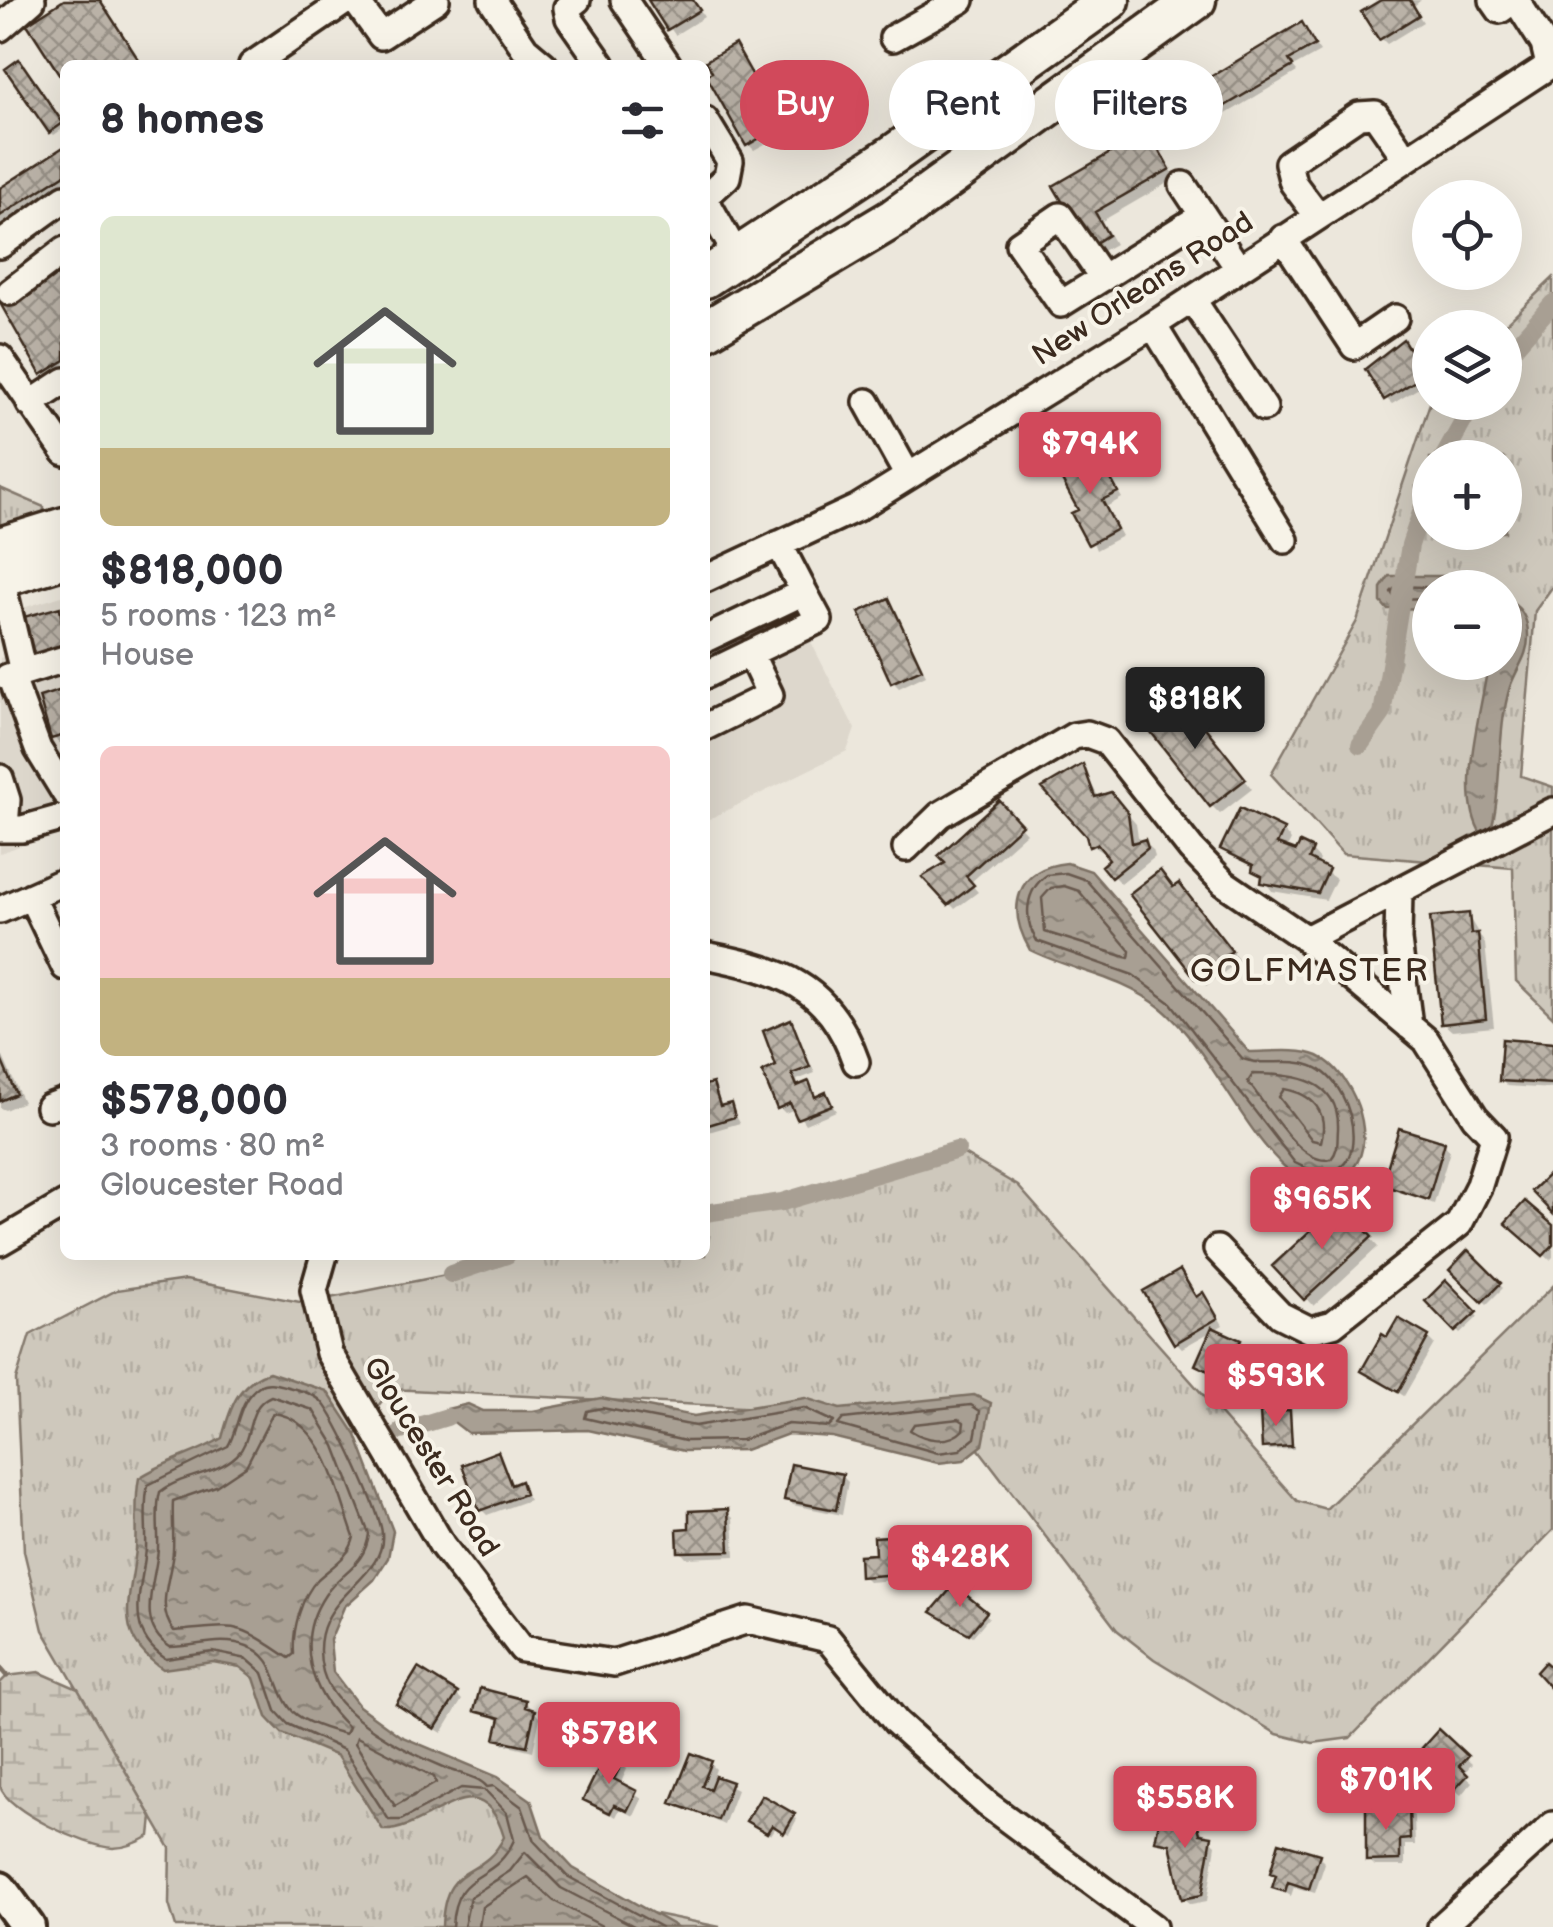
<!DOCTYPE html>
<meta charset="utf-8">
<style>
body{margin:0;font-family:"Balsamiq Sans",sans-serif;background:#f7f7f7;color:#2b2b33;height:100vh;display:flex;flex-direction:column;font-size:38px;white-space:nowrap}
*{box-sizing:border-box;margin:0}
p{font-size:32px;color:#7c7c81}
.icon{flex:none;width:55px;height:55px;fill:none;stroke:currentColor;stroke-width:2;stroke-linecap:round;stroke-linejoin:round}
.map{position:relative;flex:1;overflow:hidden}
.details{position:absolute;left:60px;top:60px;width:650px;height:1200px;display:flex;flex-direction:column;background:#fff;border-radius:15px;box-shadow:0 10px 40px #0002}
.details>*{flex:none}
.top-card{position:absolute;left:740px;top:60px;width:662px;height:90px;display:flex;gap:20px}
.buttons{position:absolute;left:1412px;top:180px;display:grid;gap:20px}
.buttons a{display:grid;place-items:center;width:110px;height:110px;border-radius:50%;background:#fff;box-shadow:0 10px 40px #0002;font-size:50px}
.price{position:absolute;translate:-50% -85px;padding:0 22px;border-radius:10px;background:#d1495b;color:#fff;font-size:32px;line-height:65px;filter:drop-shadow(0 2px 5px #0008)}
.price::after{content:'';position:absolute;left:50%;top:60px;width:30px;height:22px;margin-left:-15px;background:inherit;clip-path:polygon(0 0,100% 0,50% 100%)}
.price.active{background:#222;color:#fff}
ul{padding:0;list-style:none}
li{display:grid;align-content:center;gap:20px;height:530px;padding:0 40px}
li span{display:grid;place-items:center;height:310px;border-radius:15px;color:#555}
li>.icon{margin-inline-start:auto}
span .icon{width:180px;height:180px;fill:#fffc;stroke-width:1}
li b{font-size:42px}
h2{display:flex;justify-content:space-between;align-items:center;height:120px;padding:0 40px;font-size:42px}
.pill{padding:0 35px;border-radius:45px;background:#fff;box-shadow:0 10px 40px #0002;font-size:35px;line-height:90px}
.pill.active{background:#d1495b;color:#fff}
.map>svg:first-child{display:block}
.built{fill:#ddd7cc}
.grass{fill:url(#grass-tufts);stroke:#84796d;stroke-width:2.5;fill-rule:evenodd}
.wetland{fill:url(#wetland-marsh);stroke:#84796d;stroke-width:2.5}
.water{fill:url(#water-ripples);stroke:#7c7064;stroke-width:2.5}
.shadow{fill:#0003}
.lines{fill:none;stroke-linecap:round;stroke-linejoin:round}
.shore{stroke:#67594d;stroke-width:2.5}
.stream{stroke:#7c7064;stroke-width:5}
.canal{stroke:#a89f93;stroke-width:18}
.building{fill:url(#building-cross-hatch);stroke:#3b2a1e;stroke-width:2.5}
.minor-casing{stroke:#3b2a1e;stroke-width:32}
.major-casing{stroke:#3b2a1e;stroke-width:40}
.highway-casing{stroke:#3b2a1e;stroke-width:45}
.minor{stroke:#f7f3e8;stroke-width:25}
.major{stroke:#f7f3e8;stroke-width:32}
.highway{stroke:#f7f3e8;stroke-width:38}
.labels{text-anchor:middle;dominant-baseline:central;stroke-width:8;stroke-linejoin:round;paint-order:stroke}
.street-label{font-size:30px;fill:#3b2a1e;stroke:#f7f3e8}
.neighbourhood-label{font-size:32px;letter-spacing:2.5px;fill:#3b2a1e;stroke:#f7f3e8}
</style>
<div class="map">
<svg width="1553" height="1927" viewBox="0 0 1553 1927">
<defs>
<pattern id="grass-tufts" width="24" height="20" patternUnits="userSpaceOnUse" patternTransform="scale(2.5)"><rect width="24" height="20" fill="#cec8bc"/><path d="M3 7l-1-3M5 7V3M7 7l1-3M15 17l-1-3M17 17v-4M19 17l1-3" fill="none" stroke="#b2aca1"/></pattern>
<pattern id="wetland-marsh" width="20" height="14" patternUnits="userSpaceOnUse" patternTransform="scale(2.5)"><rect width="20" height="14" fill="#cec8bc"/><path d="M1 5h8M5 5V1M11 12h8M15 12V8" fill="none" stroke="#b2aca1"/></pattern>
<pattern id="water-ripples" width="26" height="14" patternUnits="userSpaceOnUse" patternTransform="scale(2.5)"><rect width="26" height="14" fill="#a89f93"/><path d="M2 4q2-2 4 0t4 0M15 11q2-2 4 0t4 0" fill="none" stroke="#8a8277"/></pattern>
<pattern id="building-cross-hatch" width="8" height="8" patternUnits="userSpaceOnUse" patternTransform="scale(2.5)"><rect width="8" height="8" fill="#bab2a7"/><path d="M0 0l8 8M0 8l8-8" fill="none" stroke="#989187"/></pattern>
</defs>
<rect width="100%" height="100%" fill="#ece7dc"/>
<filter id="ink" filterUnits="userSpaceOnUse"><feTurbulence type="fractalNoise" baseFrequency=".01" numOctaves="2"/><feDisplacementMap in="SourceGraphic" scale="20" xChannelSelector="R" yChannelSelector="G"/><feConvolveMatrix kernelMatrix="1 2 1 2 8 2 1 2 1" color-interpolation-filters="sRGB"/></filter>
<g filter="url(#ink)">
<path class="built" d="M65,595V830L0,853V658L5,655L0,615Z
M797,640L811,642L855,729L847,751L705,821V724L761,699L749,666Z"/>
<path class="grass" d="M1553,278V586L1535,611L1521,776L1553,787V1017L1516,981L1513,868L1343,854L1271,774L1357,621L1430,403L1505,402L1502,327ZM1430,458H1505V532H1430ZM1430,588H1505V662H1430Z
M0,488L44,507L43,516L0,533Z
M957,1150L1018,1186L1297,1501L1326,1509L1553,1286V1530L1350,1738L1313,1743L1277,1734L1154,1659L1117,1630L955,1418L391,1389L356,1435L293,1692L505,1792L542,1891L720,1927H176L169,1904L170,1848L43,1630L24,1551L16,1380L30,1335L117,1290L186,1280L305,1303L451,1274L507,1255H705V1213L782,1202Z"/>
<path class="wetland" d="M39,1672L78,1689L152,1817L150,1836C138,1843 127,1848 113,1848C87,1847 6,1811 0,1786C0,1759 0,1712 0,1683L7,1676Z"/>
<path class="water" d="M1389,576H1445L1467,587L1430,588V608L1387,609L1381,602V588Z
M1505,600C1521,605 1528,619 1528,635C1529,655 1516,669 1510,687C1496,731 1503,792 1490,833L1482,835C1454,792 1483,710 1488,663L1505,662Z
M1067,863L1091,871L1249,1052C1270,1052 1299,1048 1318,1056C1352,1072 1378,1136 1354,1167C1337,1189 1309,1189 1288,1170C1241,1129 1210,1048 1161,1008C1121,976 1074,972 1030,950C1005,907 1017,868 1067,863Z
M269,1372L327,1391L356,1435L393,1531L388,1558L374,1580L344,1607L330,1640L333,1672L359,1706L400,1736L498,1777L531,1800L543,1836L573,1868L677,1927H442C444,1858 481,1883 504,1837C480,1755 428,1833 383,1830L337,1756L282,1733L267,1717L254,1678L240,1667L213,1662L163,1669C111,1634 131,1601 136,1549C138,1525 134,1503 139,1478C166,1460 195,1455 222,1438C230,1408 238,1382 269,1372Z
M974,1395L991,1403L983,1445L964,1460L938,1463L832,1437L788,1434L745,1450L684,1451L588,1430L468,1433L447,1417V1409L468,1404L483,1411H533L601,1398L694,1416L805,1398L840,1409Z"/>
<path class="shadow" d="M651,0H693L704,17L675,35Z
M1385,0H1421L1413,7L1423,22L1387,44L1381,38Z
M1301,25L1320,52L1293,67L1297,72L1221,117L1215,111Z
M735,48L785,133L754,150L748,144Z
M22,66L64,128L54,135L51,132Z
M1158,128L1172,146L1161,153L1176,178L1102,221L1115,244L1099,253L1057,187Z
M65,148V187L0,230V191Z
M65,266V374L52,382L1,306Z
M1403,343L1429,382L1392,404L1386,398Z
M1096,455L1122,498L1106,507L1122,536L1096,550L1081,511Z
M888,601L926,675L899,688L893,682Z
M65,692V742L59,743L53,737Z
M1188,717L1200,722L1252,789L1220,814L1211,805Z
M1082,767L1099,798L1119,804L1136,824L1139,843L1144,842L1153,850L1155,857L1121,884L1113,876L1112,859L1091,845L1088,834L1046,789Z
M999,804L1026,833L970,883L978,892L955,909L926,877L949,864Z
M1283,831L1291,840L1286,850L1297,854L1312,851L1320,860L1317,866L1336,879L1326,900L1272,891L1255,868L1223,848Z
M1174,889L1187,894L1239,961L1206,986L1198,977Z
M1468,916L1485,944L1494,1027L1452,1031L1443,1023Z
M791,1022L815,1073L797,1080L799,1088L808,1084L817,1098L826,1095L836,1111L805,1124L795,1109L785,1113L779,1107L780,1067Z
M1553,1045V1089L1507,1086L1501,1080Z
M0,1050L23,1102L5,1110L0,1108Z
M713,1086L723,1108L730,1106L740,1123L705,1133V1087Z
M1444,1144L1450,1151L1434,1204L1385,1185Z
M1340,1207L1378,1247L1314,1306L1276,1266Z
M1509,1223L1553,1229V1257L1550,1260Z
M1468,1254L1503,1288L1487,1304L1452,1270Z
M1180,1273L1197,1299L1203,1296L1209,1301L1223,1325L1182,1348L1176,1342Z
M1446,1284L1478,1317L1460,1334L1428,1301Z
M1428,1338L1434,1344L1404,1396L1364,1371Z
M1239,1342L1245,1348L1238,1365L1248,1373L1241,1388L1198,1365Z
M1289,1413L1294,1449L1268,1450L1264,1447Z
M498,1454L513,1487L520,1484L529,1500L487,1515L481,1509Z
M842,1476L848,1482L842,1515L793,1505L786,1499Z
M727,1512L733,1518L735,1556L686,1558L680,1551L692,1531Z
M921,1536L927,1542L929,1577L869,1582L863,1576L877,1556Z
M954,1588L989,1617L973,1636L938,1615Z
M456,1694L462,1700L442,1733L405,1710Z
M525,1702L540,1718L533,1751L504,1744L498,1738L502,1721L477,1711Z
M1439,1733L1472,1764L1463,1774L1472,1782L1461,1795L1431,1768L1438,1760Z
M621,1763L627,1769L620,1785L642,1799L634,1816L620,1809L616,1817L586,1799Z
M710,1763L716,1769L713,1778L737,1790L724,1825L674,1802Z
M1408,1810L1414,1816L1415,1845H1405V1866H1375L1369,1860Z
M1184,1815L1216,1845L1207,1901L1191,1904L1184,1898L1173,1848L1157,1840Z
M794,1816L797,1819L789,1834L776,1827L771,1835L753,1824Z
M1319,1857L1325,1863L1315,1893L1294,1887L1291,1896L1275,1887L1278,1878L1273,1873Z"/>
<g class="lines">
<path class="shore" d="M1430,598L1395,599L1391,592L1397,586L1449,588
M1066,873L1086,880L1243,1059C1264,1067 1290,1057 1312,1066C1362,1084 1376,1205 1295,1163L1171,1003L1133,975L1037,941C1023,919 1025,890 1047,875Z
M1064,886L1079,891L1130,951L1129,958L1045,932L1042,898L1051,888Z
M1253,1074C1293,1074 1340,1078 1338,1129C1337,1141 1339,1150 1331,1159C1302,1168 1265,1103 1248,1082Z
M1284,1089C1313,1094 1329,1112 1321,1142L1312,1140L1279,1097Z
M271,1396L313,1410L335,1446L369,1534C365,1566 341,1571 325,1595C294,1641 310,1692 348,1727L345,1734C329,1730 300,1722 290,1708C273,1686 278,1657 247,1646C220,1636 197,1647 170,1647C134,1624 156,1582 158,1549C159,1530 155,1511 160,1492C182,1474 215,1476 237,1455C254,1438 245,1407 271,1396Z
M971,1405L980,1411L975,1438L960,1450L938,1453L838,1425L843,1419Z
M602,1408L695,1426L804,1408L834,1422L829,1427L788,1424L742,1440L685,1441L585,1418L587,1411Z
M273,1413C325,1419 338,1495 354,1537C350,1557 332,1566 318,1579C301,1597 292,1630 294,1654L289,1658C233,1620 241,1626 174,1631C155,1607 171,1579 173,1551C174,1535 172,1518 173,1501L216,1486L246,1466Z
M959,1419L964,1422L963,1430C949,1445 925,1440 910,1430L914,1424Z
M357,1737L434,1777L436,1783L395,1806L355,1743Z
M452,1927C455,1865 493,1887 514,1840L507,1813L485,1790L461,1788L401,1820H389L344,1750L288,1724L276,1711L263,1673L247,1659L213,1652L166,1659C123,1631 142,1591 146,1549C147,1527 143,1507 148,1485L228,1446C239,1427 238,1400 259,1386C268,1380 279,1385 288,1387C299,1390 315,1394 322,1402C337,1419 380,1512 382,1533C387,1584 303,1596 323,1672C336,1718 407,1752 446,1768C459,1774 478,1776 487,1787L494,1786L522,1807L534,1841L567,1876L661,1927
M464,1927L470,1897L510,1871L525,1852L561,1888L636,1927
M479,1927L482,1907L528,1877L554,1901L604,1927"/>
<path class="stream" d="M0,1668L7,1676"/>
<path class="canal" d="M1505,358L1553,303
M1443,458L1474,402
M1360,745L1382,714L1410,545L1430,486
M705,1213L782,1202L957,1150
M451,1274L507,1255
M401,1431L447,1417"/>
</g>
<path class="building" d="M64,0H100L142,65H65V83L27,24Z
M648,0H693L700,10L667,30Z
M1381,0H1410L1419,15L1379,40L1361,12Z
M1302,22L1315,45L1289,60L1293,66L1213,113L1197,85Z
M735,44L781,126L746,146L706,75L712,72L706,61Z
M19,59L63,123L49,133L5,69Z
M1159,125L1166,137L1155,143L1170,169L1095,212L1108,235L1089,247L1053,186Z
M65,146V174L0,216V188Z
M65,263V360L41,375L0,303Z
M1403,339L1425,375L1384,400L1365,369Z
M1096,452L1118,492L1102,500L1117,529L1088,545L1071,513L1078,510L1058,473Z
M889,598L922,669L891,683L859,612Z
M60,607L65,648L33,659L20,618Z
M65,689V735L51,739L39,697Z
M1174,698L1187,715L1192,711L1246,779L1210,807L1143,722Z
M1083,764L1095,797L1111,792L1128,813L1132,843L1145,839L1148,848L1111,878L1101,866L1109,859L1097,844L1089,847L1086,836L1042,788Z
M999,800L1022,825L966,876L974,885L948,905L922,877L945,863L938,856Z
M1240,808L1284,829L1277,844L1296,851L1300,843L1313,849L1309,859L1329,869L1318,893L1261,883L1262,876L1252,871L1253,865L1220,849Z
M1160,870L1173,887L1179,883L1232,951L1196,979L1129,894Z
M1469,913L1471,934L1478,933L1486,1019L1441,1024L1430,917Z
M791,1019L810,1067L792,1074L797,1086L809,1081L815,1097L826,1092L832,1105L797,1119L790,1103L777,1109L762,1072L776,1066L763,1031Z
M1502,1039L1553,1043V1084L1499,1081Z
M0,1057L16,1094L0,1101Z
M713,1083L720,1106L731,1103L735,1117L705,1126V1085Z
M1399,1128L1445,1142L1428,1200L1382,1185Z
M1553,1170V1214L1531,1191Z
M1525,1201L1553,1225V1245L1543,1256L1505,1223Z
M1340,1203L1372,1237L1304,1300L1272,1266Z
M1468,1250L1501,1283L1482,1302L1449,1270Z
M1180,1270L1196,1297L1203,1292L1218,1318L1174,1344L1143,1291Z
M1446,1280L1477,1312L1455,1332L1425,1301Z
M1398,1318L1429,1336L1398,1392L1361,1371L1382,1334L1387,1337Z
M1212,1327L1241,1340L1232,1359L1243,1365L1234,1383L1195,1365Z
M1290,1410L1292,1446L1262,1448L1260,1411Z
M498,1451L511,1485L521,1481L525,1494L479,1511L462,1465Z
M791,1464L843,1474L836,1510L784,1500Z
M728,1509L730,1551L678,1552L677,1529L689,1528V1511Z
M922,1534L924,1572L860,1577L859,1555L875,1554L874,1537Z
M954,1585L987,1612L969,1634L931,1612Z
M1545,1662L1553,1669V1691L1536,1672Z
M418,1668L458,1693L435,1729L396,1704Z
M480,1688L526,1700L525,1707L535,1710L527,1746L495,1739L500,1718L474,1711Z
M1439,1729L1468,1756L1459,1766L1468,1775L1453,1791L1427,1768L1435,1759L1422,1748Z
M606,1753L623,1761L614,1779L637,1791L627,1811L614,1805L610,1813L583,1800Z
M691,1753L712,1761L702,1786L710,1789L715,1776L732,1782L718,1820L671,1803Z
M762,1795L795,1814L784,1833L772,1825L767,1833L746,1821Z
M1162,1807L1185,1813L1187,1823L1198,1825L1200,1834L1212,1836L1202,1895L1182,1899L1170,1844L1155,1841Z
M1409,1807L1410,1839L1400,1840V1860L1366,1861V1808Z
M1279,1842L1320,1854L1309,1889L1288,1882L1285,1892L1272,1888L1276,1875L1270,1873Z"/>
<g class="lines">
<g class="minor-casing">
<path id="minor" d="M355,0L381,36L436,0
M492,0L525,49L544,65
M577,0L567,8L569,18L602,65
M624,0L668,65
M1493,0L1500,10L1514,0
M1516,0L1544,44L1549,65
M0,28L32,0
M893,38L961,0
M252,65L347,0
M705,120L730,161L727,177L705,197
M1183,185L1238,268
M705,199L738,258
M1317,215L1293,183L1288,163L1359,115L1375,114L1405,157
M1283,238L1354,346L1395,318
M0,245L65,198
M1103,278L1060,216L1019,244L1061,304L1203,215
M10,292L65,250
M1192,299L1264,408
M1153,325L1285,540
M0,358L65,452
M867,402L908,476
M30,404L65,381
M1,578L23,672
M705,579L857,508L1153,325L1553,63
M705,639L804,592L779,544
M705,675L819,620L804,592
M11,676L38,749L65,793
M8,677L65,659
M705,727L770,695L750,653
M0,778L7,800L5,827
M0,829H22L65,817
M906,848L940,815L1074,736L1087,734L1106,741L1191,849L1224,883L1306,939L1426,1040L1475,1117L1494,1137L1479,1185L1459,1224L1333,1324L1310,1330L1280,1315L1217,1249
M1399,891L1398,940L1409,1026
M31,896L65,967
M0,910L65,881
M1306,939L1553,811
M705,955C780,970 829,984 856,1062
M49,1107L65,1101
M0,1242L65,1204
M324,1255L314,1290L329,1353L442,1545L522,1649L614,1663L748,1620L828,1639L896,1722L987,1804L1153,1927
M1441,1927L1553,1825"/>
</g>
<g class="major-casing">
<path id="major" d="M0,1889L28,1927"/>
</g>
<g class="highway-casing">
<path id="highway" d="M705,278L894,154L1110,0
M705,331L894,218L1196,0
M0,547L65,527
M0,578L65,558"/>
</g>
<use href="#minor" class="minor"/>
<use href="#major" class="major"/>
<use href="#highway" class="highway"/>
</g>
</g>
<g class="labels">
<g class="street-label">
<text transform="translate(1143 289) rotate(-33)">New Orleans Road</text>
<text transform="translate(431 1457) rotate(58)">Gloucester Road</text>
</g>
<g class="neighbourhood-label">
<text x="1310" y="971">GOLFMASTER</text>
</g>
</g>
</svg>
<div class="buttons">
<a><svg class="icon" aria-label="locate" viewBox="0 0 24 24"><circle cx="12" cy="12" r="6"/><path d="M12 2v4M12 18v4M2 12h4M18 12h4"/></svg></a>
<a><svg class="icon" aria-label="layers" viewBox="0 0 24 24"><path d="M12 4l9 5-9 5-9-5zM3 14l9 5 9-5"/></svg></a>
<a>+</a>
<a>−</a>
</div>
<b class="price" style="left:1090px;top:497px">$794K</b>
<b class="price active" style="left:1195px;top:752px">$818K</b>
<b class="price" style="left:1322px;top:1252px">$965K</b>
<b class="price" style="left:1276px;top:1429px">$593K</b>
<b class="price" style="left:960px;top:1610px">$428K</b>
<b class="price" style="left:609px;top:1787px">$578K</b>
<b class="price" style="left:1386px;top:1833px">$701K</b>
<b class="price" style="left:1185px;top:1851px">$558K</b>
<div class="top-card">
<a class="pill active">Buy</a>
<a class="pill">Rent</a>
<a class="pill">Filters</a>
</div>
<section class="details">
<h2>8 homes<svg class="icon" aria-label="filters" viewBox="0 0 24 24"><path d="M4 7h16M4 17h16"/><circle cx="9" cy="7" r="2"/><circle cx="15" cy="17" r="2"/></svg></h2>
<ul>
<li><span style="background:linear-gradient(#dfe7d0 75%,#c2b280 0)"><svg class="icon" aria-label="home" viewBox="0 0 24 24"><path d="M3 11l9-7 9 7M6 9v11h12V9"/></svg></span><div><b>$818,000</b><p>5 rooms · 123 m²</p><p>House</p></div></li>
<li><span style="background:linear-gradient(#f6c9c9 75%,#c2b280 0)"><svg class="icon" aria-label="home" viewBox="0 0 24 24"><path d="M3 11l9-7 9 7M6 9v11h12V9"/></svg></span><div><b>$578,000</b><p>3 rooms · 80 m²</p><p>Gloucester Road</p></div></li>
</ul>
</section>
</div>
